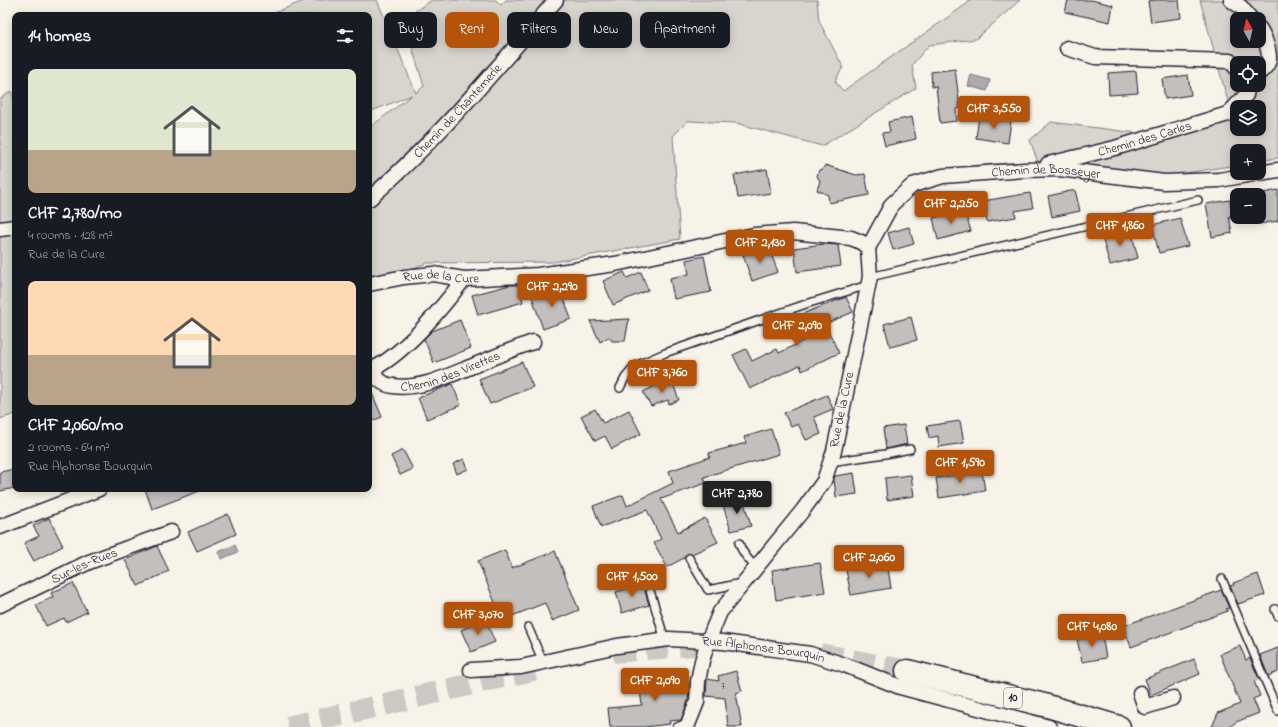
<!DOCTYPE html>
<meta charset="utf-8">
<style>
body{margin:0;font-family:"Indie Flower",sans-serif;background:#242831;color:#f1f3f6;height:100vh;display:flex;flex-direction:column;font-size:15px;white-space:nowrap}
*{box-sizing:border-box;margin:0}
p{font-size:13px;color:#9ea1a6}
.icon{flex:none;width:22px;height:22px;fill:none;stroke:currentColor;stroke-width:2;stroke-linecap:round;stroke-linejoin:round}
.map{position:relative;flex:1;overflow:hidden}
.side{position:absolute;left:12px;top:12px;width:360px;height:480px;display:flex;flex-direction:column;background:#171b24;border-radius:8px;box-shadow:0 2px 10px #0003}
.side>*{flex:none}
.banner{position:absolute;left:384px;top:12px;width:380px;height:36px;display:flex;gap:8px}
.needle{width:26px;rotate:352deg}
.tools{position:absolute;left:1230px;top:12px;display:grid;gap:8px}
.tools a{display:grid;place-items:center;width:36px;height:36px;border-radius:8px;background:#171b24;box-shadow:0 2px 10px #0003;font-size:20px}
.price{position:absolute;translate:-50% -34px;padding:0 9px;border-radius:4px;background:#b45309;color:#fff;font-size:13px;line-height:26px;filter:drop-shadow(0 1px 2px #0008)}
.price::after{content:'';position:absolute;left:50%;top:24px;width:12px;height:9px;margin-left:-6px;background:inherit;clip-path:polygon(0 0,100% 0,50% 100%)}
.price.selected{background:#222;color:#fff}
ul{padding:0;list-style:none}
li{display:grid;align-content:center;gap:8px;height:212px;padding:0 16px}
li span{display:grid;place-items:center;height:124px;border-radius:8px;color:#555}
li>.icon{margin-inline-start:auto}
span .icon{width:72px;height:72px;fill:#fffc;stroke-width:1}
li b{font-size:17px}
h2{display:flex;justify-content:space-between;align-items:center;height:48px;padding:0 16px;font-size:17px}
.pill{padding:0 14px;border-radius:8px;background:#171b24;box-shadow:0 2px 10px #0003;font-size:14px;line-height:36px}
.pill.selected{background:#b45309;color:#fff}
.map>svg:first-child{display:block}
.green{fill:#d8d5cf;stroke:#7d7c85;fill-rule:evenodd}
.water{fill:#aeabad;stroke:#76747f}
.building{fill:#c2bfbd;stroke:#22223b}
.lines{fill:none;stroke-linecap:round;stroke-linejoin:round}
.primary-tunnel{stroke:#ccc9c5;stroke-width:22;stroke-dasharray:22 11;stroke-linecap:butt}
.lane-casing{stroke:#22223b;stroke-width:10}
.street-casing{stroke:#22223b;stroke-width:17}
.primary-casing{stroke:#22223b;stroke-width:25}
.lane{stroke:#f7f3e8;stroke-width:7}
.street{stroke:#f7f3e8;stroke-width:14}
.primary{stroke:#f7f3e8;stroke-width:22}
.labels{text-anchor:middle;dominant-baseline:central;stroke-width:3;stroke-linejoin:round;paint-order:stroke}
.number-label{font-size:11px;fill:#4a495c}
.shield{fill:#f7f3e8;stroke:#62616f;stroke-width:1}
.shield-label{font-size:12px;font-weight:bold;fill:#22223b}
.street-label{font-size:13px;fill:#22223b;stroke:#f7f3e8}
</style>
<div class="map">
<svg width="1278" height="727" viewBox="0 0 1278 727">
<rect width="100%" height="100%" fill="#f7f3e8"/>
<filter id="ink" filterUnits="userSpaceOnUse"><feTurbulence type="fractalNoise" baseFrequency=".025" numOctaves="2"/><feDisplacementMap in="SourceGraphic" scale="8" xChannelSelector="R" yChannelSelector="G"/><feConvolveMatrix kernelMatrix="1 2 1 2 8 2 1 2 1" color-interpolation-filters="sRGB"/></filter>
<g filter="url(#ink)">
<path class="green" d="M306,0H377L416,93L424,86L403,19L432,0H496L501,5L506,0H544L546,2L548,0H817L819,21L843,67L835,81L843,91L968,3V0H1020L976,39L929,45L912,65L916,88L822,146L736,123L688,121L673,136L680,239L553,262L427,263L369,284V128L412,95L369,112V15H269Z
M1200,0H1278V158L1259,161V151H1237V165L1166,176L1038,163L1030,140L1051,122L1152,135L1230,109ZM1237,19H1259V41H1237ZM1237,63H1259V85H1237ZM1237,107H1259V129H1237Z
M12,91L15,105V414L0,419V99Z"/>
<path class="water" d="M971,75L990,80L987,91L968,86Z
M235,545L238,552L221,559L218,552Z"/>
<path class="building" d="M1068,0H1091L1113,5L1110,22L1065,12Z
M1155,0H1179L1181,18L1151,22L1148,1Z
M955,69L960,108L956,109L957,121L940,123L936,86L932,87L931,72Z
M1136,71L1138,93L1109,95L1108,73Z
M1188,75L1191,95L1165,99L1162,79Z
M979,116L1011,121L1008,143L976,138Z
M912,117L916,139L885,146L882,133L890,132L888,122Z
M825,165L856,175L865,174L869,195L829,203L828,195L817,190L820,181L817,176L819,170L823,169Z
M767,169L771,193L738,198L734,175Z
M1075,190L1080,211L1052,217L1048,196Z
M1278,190V221L1259,224V194Z
M1030,193L1033,208L1015,211L1016,217L987,222L983,201Z
M1230,200L1232,215L1229,216L1232,233L1212,237L1206,204Z
M964,210L971,231L938,240L933,218Z
M1180,218L1188,246L1159,253L1152,225Z
M909,227L914,244L893,250L888,233Z
M1131,230L1138,258L1110,265L1102,237Z
M824,244L838,245L841,266L797,272L794,248Z
M768,246L778,272L752,281L743,255Z
M704,256L711,292L674,299L670,278L689,274L686,260Z
M624,272L627,278L641,272L648,290L613,305L603,281Z
M510,285H519L523,302L478,315L472,295Z
M560,287L571,319L543,329L532,297Z
M846,297L853,312L825,324L839,353L802,371L800,365L750,389L733,355L746,349L752,361L777,349L779,353L803,341L800,332L805,331L802,314Z
M911,317L917,340L890,347L884,324Z
M629,319L625,341H612L609,337L600,342L590,321Z
M460,320L471,348L434,363L424,339L432,331Z
M522,362L533,387L490,404L479,379Z
M672,381L679,400L669,404L668,400L651,406L643,392L663,382Z
M452,384L461,405L427,419L418,398Z
M369,386L382,417L369,422Z
M827,395L833,409L814,417L821,434L806,440L798,424L791,427L784,413Z
M595,409L603,423L629,410L641,434L612,449L605,436L595,441L581,416Z
M960,421L964,443L939,447L938,436L929,438L927,426Z
M904,425L907,444L886,449L883,428Z
M771,429L779,454L704,477L706,483L661,499L678,532L705,518L718,542L692,554H687L684,558L667,567L654,543L661,539L647,510L601,527L593,506L623,495L627,506L673,483L669,471L710,457L709,453L746,443L744,437Z
M403,450L413,469L400,475L391,456Z
M464,459L468,469L457,474L453,464Z
M15,469V488L0,491V472Z
M982,471L985,491L939,498L936,478Z
M854,473L857,494L836,497L834,479L835,476Z
M911,475L914,496L887,500L885,478Z
M145,489H202V490L152,509Z
M743,499L751,526L731,531L723,505Z
M228,514L236,534L197,551L188,532Z
M49,518L63,546L34,561L24,543L39,536L33,526Z
M157,546L169,571L138,586L125,560Z
M505,550L512,568L555,551L579,610L552,621L545,603L502,620L478,561Z
M887,562L891,588L851,595L846,570Z
M820,563L825,592L776,600L772,570Z
M1258,574L1265,595L1238,604L1230,586L1234,585L1233,583Z
M73,583L87,612L66,622L64,618L46,626L36,605L53,597L51,593Z
M643,584L649,605L622,613L616,592Z
M1221,590L1229,608L1226,609L1228,611L1131,647L1123,626Z
M485,619L495,642L471,652L461,630Z
M1102,635L1106,658L1082,662L1077,639Z
M1240,646L1246,660L1250,658L1259,679L1254,681L1260,696L1253,699L1259,713L1236,722L1230,727H1212L1218,713L1240,704L1220,654Z
M1278,648V672L1268,676L1260,655Z
M1194,659L1200,674L1151,695L1145,679Z
M686,671L689,690L688,701L681,720L669,721L670,724L644,727H610L608,708L642,705L638,675Z
M736,671L742,691L736,693L742,727H728L725,698L706,696L707,680V679L719,681L718,676Z"/>
<g class="lines">
<path class="primary-tunnel" d="M613,652L707,644
M820,654L907,671
M288,727L541,668"/>
<g class="lane-casing">
<path id="lane" d="M870,277L1198,200
M620,388L625,378L635,366L665,353L806,304L868,285
M830,462L885,454L910,449
M739,543C742,553 748,560 756,567
M689,558L708,590L742,583
M1222,579L1278,711
M648,584L665,640
M1275,609L1278,616
M528,627L543,662
M677,727L689,722"/>
</g>
<g class="street-casing">
<g id="street">
<path d="M1231,0L1241,7L1251,19"/>
<path d="M1259,28C1264,35 1269,49 1269,58C1269,64 1263,70 1259,73"/>
<path d="M1067,48L1095,57L1230,61L1237,69"/>
<path id="s1" d="M1048,164L1115,148L1228,114L1246,95L1248,85"/>
<path d="M1259,173L1278,170"/>
<path id="s2" d="M369,199C438,139 496,69 556,0"/>
<path d="M0,229L15,227"/>
<path id="s3" d="M868,248L892,204L913,185L943,176L1025,170L1059,169L1164,182L1219,180L1259,173"/>
<path id="s4" d="M369,284L404,277L433,274L464,279L538,275L615,264L754,235L793,232L851,238L861,242L868,248L870,277L834,451L824,481L803,510L720,612L708,641L702,661L698,681L697,702L687,727"/>
<path id="s5" d="M371,370C377,378 382,385 393,386C421,390 450,375 475,365C494,357 513,349 533,342"/>
<path d="M369,371C404,355 441,309 464,279"/>
<path d="M0,527L99,489"/>
<path id="s6" d="M0,605L89,562L171,532"/>
<path id="s7" d="M471,670L521,667L617,646L669,639L723,642L810,654L845,665L900,687L1049,727"/>
<path d="M1140,693L1145,707L1173,698"/>
</g>
</g>
<g class="primary-casing">
<path id="primary" d="M907,671L1044,705L1119,727"/>
</g>
<use href="#lane" class="lane"/>
<use href="#street" class="street"/>
<use href="#primary" class="primary"/>
</g>
</g>
<g class="labels">
<g class="number-label">
<text x="723" y="686">7</text>
</g>
<rect class="shield" x="1004" y="688" width="18" height="20" rx="3"/>
<g class="shield-label">
<text x="1013" y="698">10</text>
</g>
<g class="street-label">
<text stroke="none"><textPath href="#s2" startOffset="125">Chemin de Chantemerle</textPath></text>
<text stroke="none"><textPath href="#s1" startOffset="100">Chemin des Carles</textPath></text>
<text stroke="none"><textPath href="#s3" startOffset="213">Chemin de Bosseyer</textPath></text>
<text stroke="none"><textPath href="#s4" startOffset="73">Rue de la Cure</textPath></text>
<text stroke="none"><textPath href="#s5" startOffset="88">Chemin des Virettes</textPath></text>
<text transform="translate(842 410) rotate(-78)">Rue de la Cure</text>
<text stroke="none"><textPath href="#s6" startOffset="93">Sur-les-Rues</textPath></text>
<text stroke="none"><textPath href="#s7" startOffset="296">Rue Alphonse Bourquin</textPath></text>
</g>
</g>
</svg>
<div class="tools">
<a><svg class="needle" viewBox="-14 -14 28 28"><path d="M0-13l5 13h-10z" fill="#e53935"/><path d="M0 13l5-13h-10z" fill="#9ea1a6"/></svg></a>
<a><svg class="icon" aria-label="locate" viewBox="0 0 24 24"><circle cx="12" cy="12" r="6"/><path d="M12 2v4M12 18v4M2 12h4M18 12h4"/></svg></a>
<a><svg class="icon" aria-label="layers" viewBox="0 0 24 24"><path d="M12 4l9 5-9 5-9-5zM3 14l9 5 9-5"/></svg></a>
<a>+</a>
<a>−</a>
</div>
<b class="price" style="left:994px;top:130px">CHF 3,550</b>
<b class="price" style="left:951px;top:225px">CHF 2,250</b>
<b class="price" style="left:1120px;top:247px">CHF 1,860</b>
<b class="price" style="left:760px;top:264px">CHF 2,130</b>
<b class="price" style="left:552px;top:308px">CHF 2,290</b>
<b class="price" style="left:797px;top:347px">CHF 2,090</b>
<b class="price" style="left:662px;top:394px">CHF 3,760</b>
<b class="price" style="left:960px;top:484px">CHF 1,590</b>
<b class="price selected" style="left:737px;top:515px">CHF 2,780</b>
<b class="price" style="left:869px;top:579px">CHF 2,060</b>
<b class="price" style="left:632px;top:598px">CHF 1,500</b>
<b class="price" style="left:478px;top:636px">CHF 3,070</b>
<b class="price" style="left:1092px;top:648px">CHF 4,080</b>
<b class="price" style="left:655px;top:702px">CHF 2,090</b>
<div class="banner">
<a class="pill">Buy</a>
<a class="pill selected">Rent</a>
<a class="pill">Filters</a>
<a class="pill">New</a>
<a class="pill">Apartment</a>
</div>
<section class="side">
<h2>14 homes<svg class="icon" aria-label="filters" viewBox="0 0 24 24"><path d="M4 7h16M4 17h16"/><circle cx="9" cy="7" r="2"/><circle cx="15" cy="17" r="2"/></svg></h2>
<ul>
<li><span style="background:linear-gradient(#dfe7d0 65%,#b9a48a 0)"><svg class="icon" aria-label="home" viewBox="0 0 24 24"><path d="M3 11l9-7 9 7M6 9v11h12V9"/></svg></span><div><b>CHF 2,780/mo</b><p>4 rooms · 128 m²</p><p>Rue de la Cure</p></div></li>
<li><span style="background:linear-gradient(#ffd9b3 60%,#b9a48a 0)"><svg class="icon" aria-label="home" viewBox="0 0 24 24"><path d="M3 11l9-7 9 7M6 9v11h12V9"/></svg></span><div><b>CHF 2,060/mo</b><p>2 rooms · 64 m²</p><p>Rue Alphonse Bourquin</p></div></li>
</ul>
</section>
</div>
